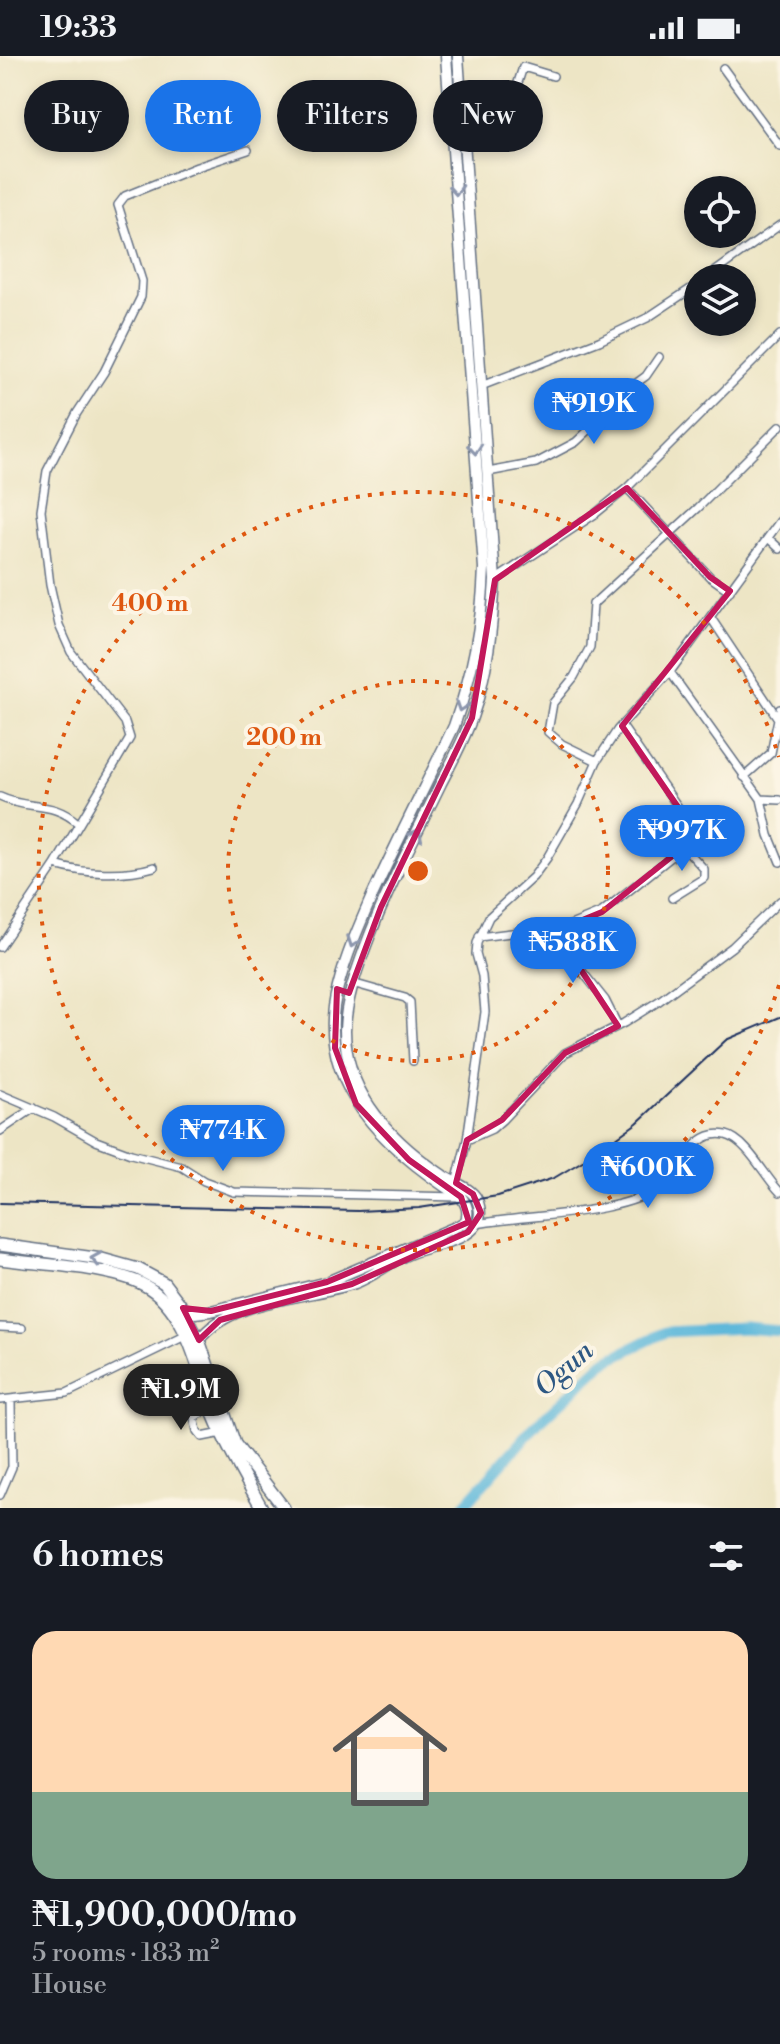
<!DOCTYPE html>
<meta charset="utf-8">
<style>
body{margin:0;font-family:"Libre Bodoni",serif;background:#242831;color:#f1f3f6;height:100vh;display:flex;flex-direction:column;font-size:30px;white-space:nowrap}
*{box-sizing:border-box;margin:0}
p{font-size:26px;color:#9ea1a6}
.icon{flex:none;width:44px;height:44px;fill:none;stroke:currentColor;stroke-width:2;stroke-linecap:round;stroke-linejoin:round}
.map{position:relative;height:1452px;overflow:hidden}
.details{display:flex;flex-direction:column;background:#171b24;flex:1}
.details>*{flex:none}
.banner{position:absolute;left:24px;top:24px;width:732px;height:72px;display:flex;gap:16px}
.controls{position:absolute;left:684px;top:120px;display:grid;gap:16px}
.controls a{display:grid;place-items:center;width:72px;height:72px;border-radius:50%;background:#171b24;box-shadow:0 4px 12px #0003;font-size:40px}
.price{position:absolute;translate:-50% -68px;padding:0 18px;border-radius:28px;background:#1a73e8;color:#fff;font-size:26px;line-height:52px;filter:drop-shadow(0 2px 4px #0008)}
.price::after{content:'';position:absolute;left:50%;top:48px;width:24px;height:18px;margin-left:-12px;background:inherit;clip-path:polygon(0 0,100% 0,50% 100%)}
.price.current{background:#222;color:#fff}
ul{padding:0;list-style:none}
li{display:grid;align-content:center;gap:16px;height:424px;padding:0 32px}
li+li{border-top:2px solid #363941}
li span{display:grid;place-items:center;height:248px;border-radius:24px;color:#555}
li>.icon{margin-inline-start:auto}
span .icon{width:144px;height:144px;fill:#fffc;stroke-width:1}
li b{font-size:34px}
h2{display:flex;justify-content:space-between;align-items:center;height:96px;padding:0 32px;font-size:34px}
.chip{padding:0 28px;border-radius:36px;background:#171b24;box-shadow:0 4px 12px #0003;font-size:28px;line-height:72px}
.chip.current{background:#1a73e8;color:#fff}
.status{display:flex;justify-content:space-between;align-items:center;height:56px;padding:0 40px;background:#171b24;direction:ltr}
.status svg{height:22px;fill:currentColor}
.map>svg:first-child{display:block}
.lines{fill:none;stroke-linecap:round;stroke-linejoin:round}
.river{stroke:#5cb7da;stroke-width:11}
.minor-casing{stroke:#646f82;stroke-width:10}
.primary-casing{stroke:#646f82;stroke-width:13}
.trunk-casing{stroke:#646f82;stroke-width:14}
.minor{stroke:#fff;stroke-width:7}
.primary{stroke:#fff;stroke-width:10}
.trunk{stroke:#fff;stroke-width:11}
.rail{stroke:#1b2f5e;stroke-width:2}
.oneway{stroke:#8d97ae}
.marked{fill:none;stroke:#c2185b;stroke-width:6;stroke-linejoin:round}
.ring{fill:none;stroke:#de5710;stroke-width:4;stroke-dasharray:4 8}
.labels{text-anchor:middle;dominant-baseline:central;stroke-width:8;stroke-linejoin:round;paint-order:stroke}
.water-label{font-size:28px;font-style:italic;fill:#2e5883;stroke:#fcf5e5}
.centre{fill:#de5710;stroke:#fcf5e5;stroke-width:4}
.ring-label{font-size:24px;text-anchor:middle;font-weight:bold;fill:#de5710;stroke:#fcf5e5;stroke-width:8;stroke-linejoin:round;paint-order:stroke}
</style>
<div class="status"><b>19:33</b><svg viewBox="0 0 49 12"><path d="M0 12V9h3v3zM5 12V6h3v6zM10 12V3h3v9zM15 12V0h3v12zM26 1h20v11H26zM47 4h2v5h-2z"/></svg></div>
<div class="map">
<svg width="780" height="1452" viewBox="0 0 780 1452">
<rect width="100%" height="100%" fill="#fcf5e5"/>
<filter id="ink" filterUnits="userSpaceOnUse"><feTurbulence type="fractalNoise" baseFrequency=".0125" numOctaves="2"/><feDisplacementMap in="SourceGraphic" scale="16" xChannelSelector="R" yChannelSelector="G"/><feConvolveMatrix kernelMatrix="1 2 1 2 8 2 1 2 1" color-interpolation-filters="sRGB"/></filter>
<filter id="wash" filterUnits="userSpaceOnUse"><feTurbulence type="fractalNoise" baseFrequency=".006" numOctaves="4" result="noise"/><feDisplacementMap in="SourceGraphic" scale="32" xChannelSelector="R" yChannelSelector="G"/><feGaussianBlur stdDeviation="1.8" result="paint"/><feColorMatrix in="noise" values="0 0 0 0 0 0 0 0 0 0 0 0 0 0 0 0 0 1.4 0 .05"/><feComposite in="paint" operator="in"/></filter>
<g filter="url(#wash)">
<rect width="100%" height="100%" fill="#ede5c5"/>
<g class="lines">
<path class="river" d="M462,1452L537,1368L604,1306L665,1276L745,1272L780,1275"/>
</g>
</g>
<g filter="url(#ink)">
<g class="lines">
<g class="minor-casing">
<path id="minor" d="M723,12L780,90
M462,59L505,67L523,11L553,20
M706,222L780,169
M481,330L599,285L647,262L698,228
M488,416L536,407L576,386L603,361L620,339L646,320L659,301
M627,432L710,521L730,535
M768,482L780,493
M495,524L595,458L627,432L780,279
M711,562L777,661
M670,616L761,743L769,779L780,806
M597,705L562,688L548,676L553,647L574,621L590,591L593,548L698,452L780,370
M744,721L771,697L780,653
M0,741C29,755 51,743 79,768
M761,743L780,744
M55,809C85,818 123,820 154,811
M672,842L704,822V813L684,791
M568,870L581,914L605,944L618,970
M479,881L568,870L602,856L690,786L693,778L689,767L622,670
M0,891L55,809L130,682L125,666L71,596L59,569L50,529L41,454L47,415L77,357L104,316L141,241L142,225L118,149L125,140L197,111L248,94
M352,927L405,942L410,946L413,1005
M0,1038L54,1061L96,1085L131,1098L182,1111L204,1125L234,1136L459,1141
M0,1075L34,1052
M467,1084L492,1073L502,1064L565,997L624,967L659,945L732,891L780,845
M456,1127L467,1084L485,956L482,920L476,898L477,887L489,861L533,821L547,802L578,748L597,705L618,673L670,616L780,465
M477,1168C524,1159 628,1159 662,1129C682,1112 694,1072 726,1079C747,1084 765,1121 780,1136
M0,1271L22,1272
M200,1320L185,1326L181,1331C186,1349 193,1350 210,1347
M0,1344L67,1337L185,1280
M212,1352L194,1361L197,1375L202,1381L222,1377
M0,1439L12,1411L11,1344"/>
</g>
<g class="primary-casing">
<path id="primary" d="M183,1252L195,1257L211,1255L327,1226L458,1170L466,1165C469,1155 467,1149 461,1141C388,1095 312,1027 338,931C346,900 359,870 372,840C398,783 427,727 454,670C473,616 482,570 484,512L446,0
M199,1284C231,1242 306,1243 355,1227C374,1220 389,1206 408,1198C428,1189 467,1187 478,1166C482,1158 479,1144 473,1138C465,1129 451,1126 442,1119C393,1086 345,1038 345,974C346,945 355,919 365,892C386,835 415,781 441,727C452,706 464,684 472,661C488,617 492,570 495,524L458,0"/>
</g>
<g class="trunk-casing">
<path id="trunk" d="M0,1189L102,1203L138,1213L164,1227L180,1248L199,1284L235,1388L284,1452
M0,1203C41,1209 108,1210 144,1229C188,1252 198,1317 214,1360C227,1392 245,1423 262,1452"/>
</g>
<use href="#minor" class="minor"/>
<use href="#primary" class="primary"/>
<use href="#trunk" class="trunk"/>
<path class="rail" d="M0,1147L358,1155L419,1152L498,1140L554,1122L591,1100L637,1067L726,984L780,961"/>
</g>
<defs><path id="oneway-chevron" d="M-2-3.5L2.5 0L-2 3.5" fill="none" stroke-width="1.6" stroke-linecap="round" stroke-linejoin="round" transform="scale(2)"/></defs>
<g class="oneway">
<use href="#oneway-chevron" transform="translate(456 134) rotate(86)"/>
<use href="#oneway-chevron" transform="translate(475 393) rotate(85)"/>
<use href="#oneway-chevron" transform="translate(461 650) rotate(109)"/>
<use href="#oneway-chevron" transform="translate(417 778) rotate(-64)"/>
<use href="#oneway-chevron" transform="translate(353 886) rotate(110)"/>
<use href="#oneway-chevron" transform="translate(96 1203) rotate(-171)"/>
</g>
</g>
<path class="marked" d="M627,432L710,521L730,535L622,670L689,767L690,786L602,856L568,870L581,914L618,970L565,997L502,1064L467,1084L456,1127L473,1138L481,1157L468,1176L352,1228L220,1264L199,1284L183,1252L211,1255L327,1226L469,1166L461,1141L409,1104L356,1048L335,992L337,933L349,937L381,851L472,662L495,524Z"/>
<g class="ring">
<circle cx="418" cy="815" r="190"/>
<path d="M779 929A379 379 0 1 1 779 701"/>
</g>
<g class="labels">
<g class="water-label">
<text transform="translate(564 1313) rotate(-41)">Ogun</text>
</g>
</g>
<circle cx="418" cy="815" r="12" class="centre"/>
<g class="ring-label">
<text x="150" y="555">400 m</text>
<text x="284" y="689">200 m</text>
</g>
</svg>
<div class="controls">
<a><svg class="icon" aria-label="locate" viewBox="0 0 24 24"><circle cx="12" cy="12" r="6"/><path d="M12 2v4M12 18v4M2 12h4M18 12h4"/></svg></a>
<a><svg class="icon" aria-label="layers" viewBox="0 0 24 24"><path d="M12 4l9 5-9 5-9-5zM3 14l9 5 9-5"/></svg></a>
</div>
<b class="price" style="left:594px;top:390px">₦919K</b>
<b class="price" style="left:682px;top:817px">₦997K</b>
<b class="price" style="left:573px;top:929px">₦588K</b>
<b class="price" style="left:223px;top:1117px">₦774K</b>
<b class="price" style="left:648px;top:1154px">₦600K</b>
<b class="price current" style="left:181px;top:1376px">₦1.9M</b>
<div class="banner">
<a class="chip">Buy</a>
<a class="chip current">Rent</a>
<a class="chip">Filters</a>
<a class="chip">New</a>
</div>
</div>
<section class="details">
<h2>6 homes<svg class="icon" aria-label="filters" viewBox="0 0 24 24"><path d="M4 7h16M4 17h16"/><circle cx="9" cy="7" r="2"/><circle cx="15" cy="17" r="2"/></svg></h2>
<ul>
<li><span style="background:linear-gradient(#ffd9b3 65%,#7fa58c 0)"><svg class="icon" aria-label="home" viewBox="0 0 24 24"><path d="M3 11l9-7 9 7M6 9v11h12V9"/></svg></span><div><b>₦1,900,000/mo</b><p>5 rooms · 183 m²</p><p>House</p></div></li>
</ul>
</section>
